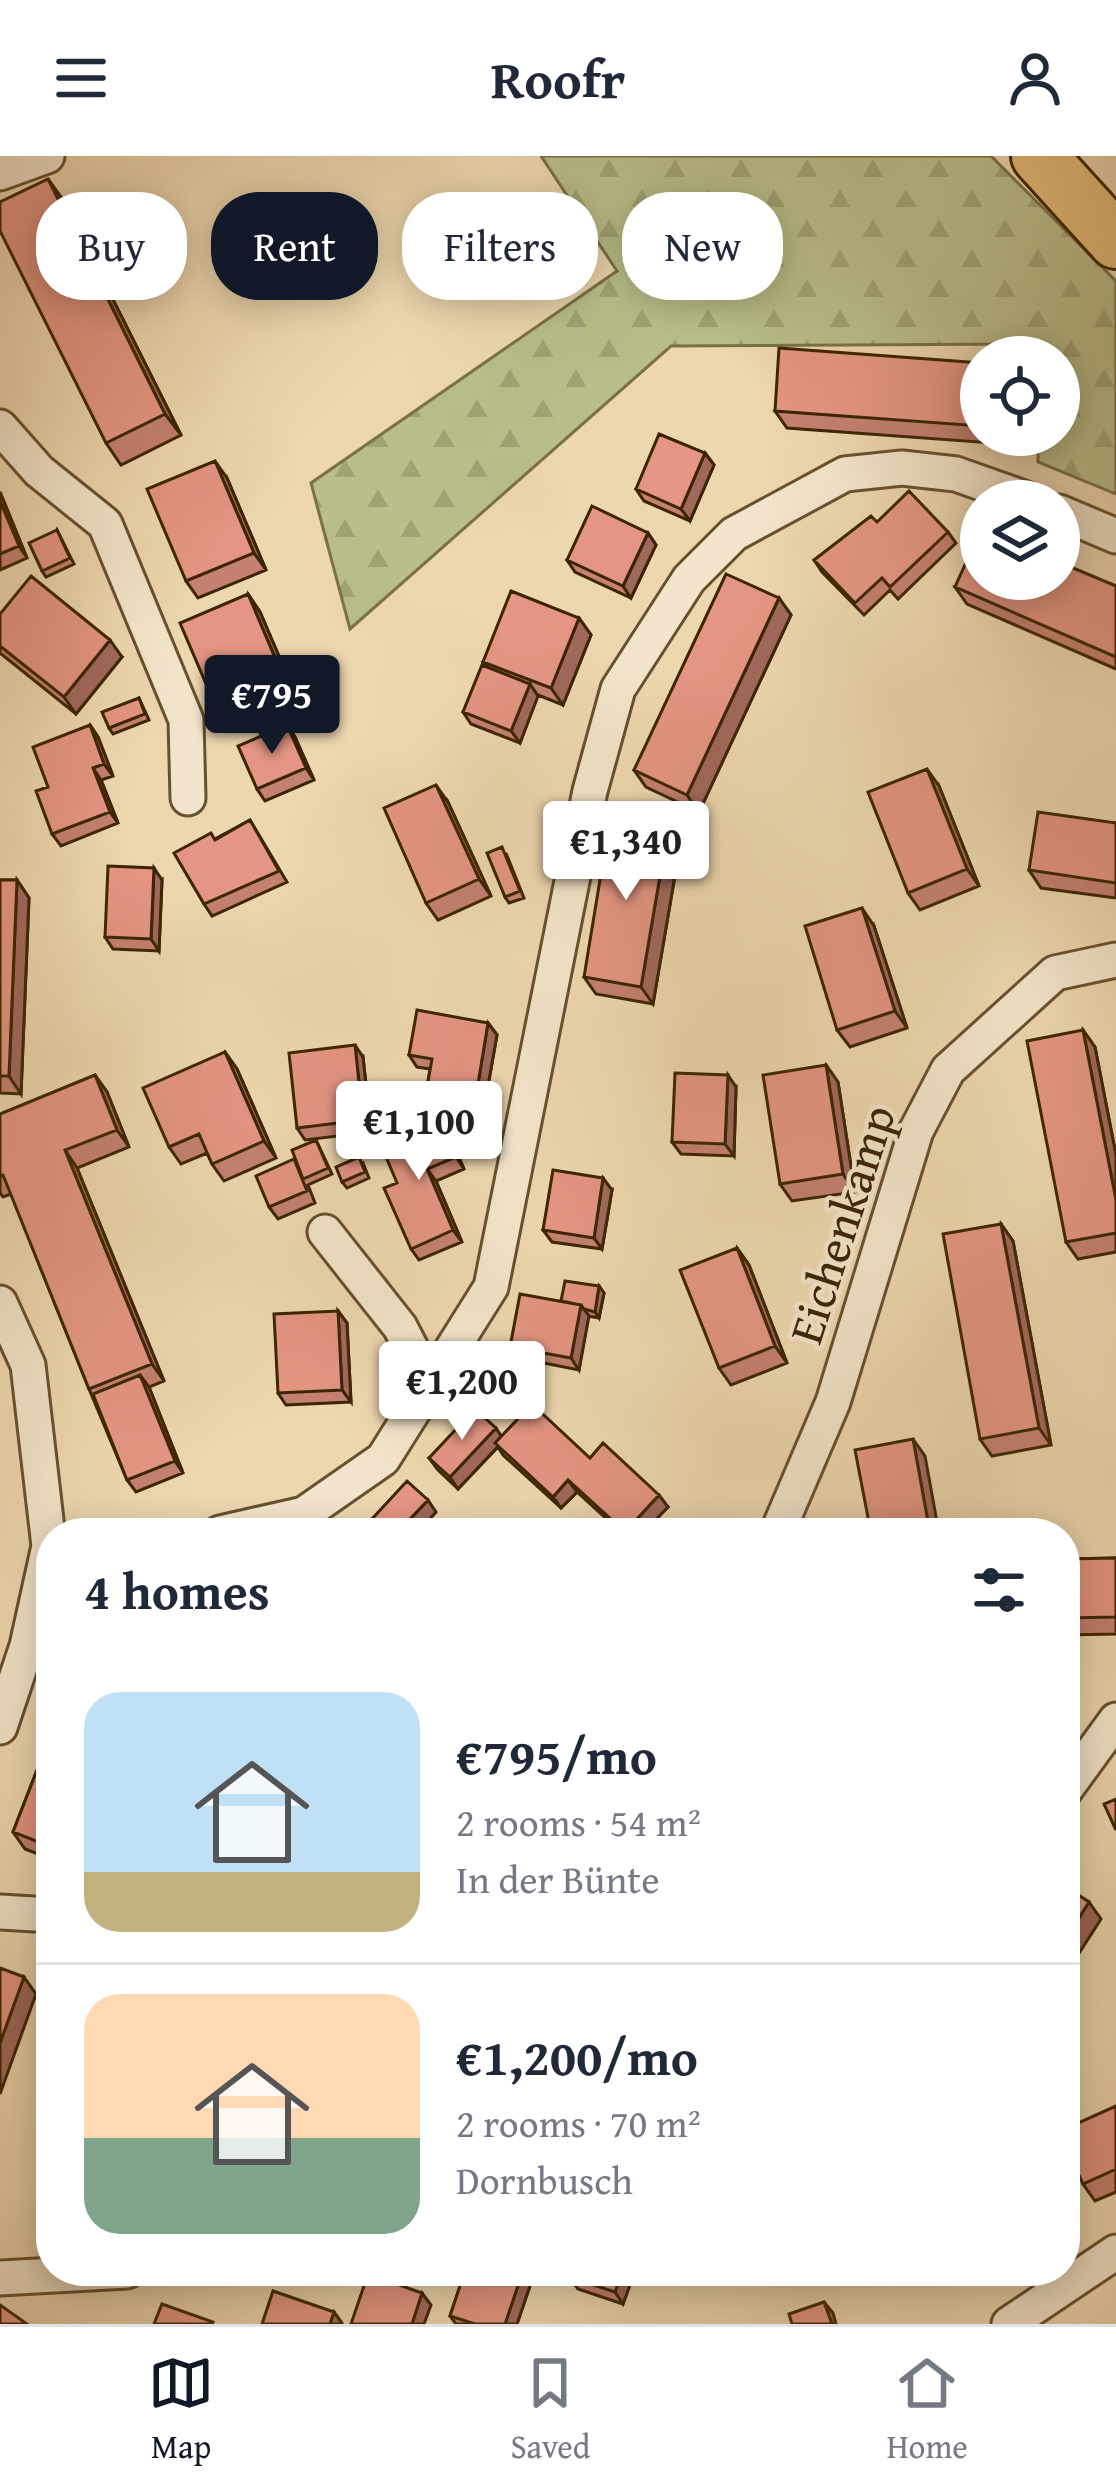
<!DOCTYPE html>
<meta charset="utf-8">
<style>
body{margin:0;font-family:"Gentium Book Plus",serif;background:#f6f6f7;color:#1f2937;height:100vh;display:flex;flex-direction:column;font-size:45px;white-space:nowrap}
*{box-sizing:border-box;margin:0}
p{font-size:39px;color:#747a83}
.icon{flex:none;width:66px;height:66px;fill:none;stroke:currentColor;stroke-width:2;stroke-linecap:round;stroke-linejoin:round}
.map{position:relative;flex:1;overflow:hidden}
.panel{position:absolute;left:36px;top:1362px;width:1044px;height:768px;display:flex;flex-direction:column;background:#fff;border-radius:48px;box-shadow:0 6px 30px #0003}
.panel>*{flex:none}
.guide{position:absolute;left:36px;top:36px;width:1044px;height:108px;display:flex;gap:24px}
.buttons{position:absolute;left:960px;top:180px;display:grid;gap:24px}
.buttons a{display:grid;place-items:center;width:120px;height:120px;border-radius:50%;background:#fff;box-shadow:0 6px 30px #0003;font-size:60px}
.price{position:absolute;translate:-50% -102px;padding:0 27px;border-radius:12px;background:#fff;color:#222;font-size:39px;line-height:78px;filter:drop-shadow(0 3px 6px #0008)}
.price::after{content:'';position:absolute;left:50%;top:72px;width:36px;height:27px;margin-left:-18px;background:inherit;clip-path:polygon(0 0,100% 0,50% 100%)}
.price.active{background:#111827;color:#fff}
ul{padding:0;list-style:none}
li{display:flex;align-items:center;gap:36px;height:300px;padding:0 48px}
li+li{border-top:3px solid #e0e1e3}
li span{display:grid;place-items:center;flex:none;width:336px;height:240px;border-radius:36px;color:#555}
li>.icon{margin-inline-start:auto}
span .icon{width:144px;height:144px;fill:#fffc;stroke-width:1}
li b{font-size:51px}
h2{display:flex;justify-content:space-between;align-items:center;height:144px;padding:0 48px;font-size:51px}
.tag{padding:0 42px;border-radius:48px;background:#fff;box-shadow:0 6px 30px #0003;font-size:42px;line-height:108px}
.tag.active{background:#111827;color:#fff}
header{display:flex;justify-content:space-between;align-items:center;height:156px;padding:0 48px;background:#fff;font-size:54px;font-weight:700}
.tabs{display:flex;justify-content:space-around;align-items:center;height:168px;border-top:3px solid #e0e1e3;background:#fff;font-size:33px;color:#747a83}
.tabs a{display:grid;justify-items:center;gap:6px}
.tabs .active{color:#111827}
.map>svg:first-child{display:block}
.forest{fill:url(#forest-firs);stroke:#7a7146;stroke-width:3}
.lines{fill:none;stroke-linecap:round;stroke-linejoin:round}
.minor-casing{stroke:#68512e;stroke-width:39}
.primary-casing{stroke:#3c2403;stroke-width:60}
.minor{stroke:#f3e5cb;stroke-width:33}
.primary{stroke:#e6bc78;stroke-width:54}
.wall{fill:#c48071;stroke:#3c2403;stroke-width:3}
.shaded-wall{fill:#a0685c;stroke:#3c2403;stroke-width:3}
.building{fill:#e49583;stroke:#3c2403;stroke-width:3}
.labels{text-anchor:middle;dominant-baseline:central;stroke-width:9;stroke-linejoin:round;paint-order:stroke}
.street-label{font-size:48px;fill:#3c2403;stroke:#f3e5cb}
</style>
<header><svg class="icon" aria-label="menu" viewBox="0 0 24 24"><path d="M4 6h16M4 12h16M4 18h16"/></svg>Roofr<svg class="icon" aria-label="person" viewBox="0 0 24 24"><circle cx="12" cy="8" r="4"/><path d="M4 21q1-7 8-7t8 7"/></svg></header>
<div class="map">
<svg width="1116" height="2168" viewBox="0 0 1116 2168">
<defs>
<pattern id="forest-firs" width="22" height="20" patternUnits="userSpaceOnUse" patternTransform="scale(3)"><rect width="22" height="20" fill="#b9be8a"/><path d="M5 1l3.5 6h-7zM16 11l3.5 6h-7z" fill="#a0a375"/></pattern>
</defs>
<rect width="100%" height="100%" fill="#edd7af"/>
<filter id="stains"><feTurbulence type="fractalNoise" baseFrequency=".00167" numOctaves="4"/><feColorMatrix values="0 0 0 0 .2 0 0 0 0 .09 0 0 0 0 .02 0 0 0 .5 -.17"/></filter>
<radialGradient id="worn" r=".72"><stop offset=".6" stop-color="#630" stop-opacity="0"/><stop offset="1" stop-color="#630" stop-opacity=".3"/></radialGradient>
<path class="forest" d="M541,0H991L1116,125V338L1038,306V279H1059V201H1038V188L671,190L350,473L311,327L617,115Z"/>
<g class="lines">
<g class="minor-casing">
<path id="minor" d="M0,17L47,0
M0,271L39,315L105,368L186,564L188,642
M1059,356L1116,380
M325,1076L400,1171L430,1229
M0,1147L28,1209L49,1390L27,1490L0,1571
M220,1377L304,1358L383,1303L491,1131L590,635L618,533L689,423L734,378L845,318L902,312L956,318L1032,345
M777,1377L833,1246L916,975L948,914L1055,817L1116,804
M1065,1634L1116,1564
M0,1756L51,1759
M0,2122L127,2115
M1009,2168L1116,2096"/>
</g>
<g class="primary-casing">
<path id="primary" d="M1039,0L1116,85"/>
</g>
<use href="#minor" class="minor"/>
<use href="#primary" class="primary"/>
</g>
<path class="wall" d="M48,23L63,44L181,279L121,309L106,287Z
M981,207V279H993L992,287L787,272L775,255Z
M705,297L714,309L690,365L644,345L636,333Z
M227,322L266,414L198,442L186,425Z
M0,336L27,402L0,414Z
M877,366L948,376L956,387L898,443L890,434L864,459L822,416L814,404Z
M57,374L74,408L46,421L42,415Z
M648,377L656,389L631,442L575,416L567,404Z
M1116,430V513L967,448L955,431Z
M248,438L260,456L299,547L231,575L219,558Z
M779,442L791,459L699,656L646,631L634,614Z
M0,458L122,501L76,558L0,497Z
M579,462L591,479L563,549L538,539L520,587L471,568L463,556L488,511L483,506Z
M139,542L149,564L113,578L109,572Z
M90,569L98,581L113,620L101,624L118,667L61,690L52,678L48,631Z
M287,569L295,581L314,624L265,645L257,633Z
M939,630L979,730L920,754L908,737Z
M448,646L491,740L438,764L426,747Z
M250,664L287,726L212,760L204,748L215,683Z
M1116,667V742L1041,732L1029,714Z
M680,690L653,848L596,838L584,821Z
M506,697L524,742L509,747L505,741Z
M0,724H17L29,742L21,938L0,937Z
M162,724L159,795L113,793L105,781Z
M874,770L907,872L850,891L837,874Z
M488,867L497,879L483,958L434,949L426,937L430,913L417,911L409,899Z
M1083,874L1095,891L1116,999V1096L1078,1103L1066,1086Z
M225,896L237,913L276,1002L224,1025L212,1008L207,997L181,1008L169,991Z
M363,901L371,976L305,984L297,972Z
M826,909L838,926L855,1036L792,1045L780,1028Z
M95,919L107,936L129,991L77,1012L164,1225L149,1231L183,1317L136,1336L127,1324L89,1233L11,1038L3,1041L0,1037V958Z
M736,931L734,1000L681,998L672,986Z
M440,964L448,976L464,1013L436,1025L462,1086L419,1104L411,1093L397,1027Z
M316,984L332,1018L308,1029L315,1047L278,1063L269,1051Z
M363,1007L369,1022L347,1032L342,1026Z
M612,1034L602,1093L552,1086L543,1074Z
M1001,1068L1013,1085L1051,1289L992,1300L980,1283Z
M737,1092L749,1109L787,1207L731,1229L719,1212Z
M599,1130L604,1137L599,1162L588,1160L579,1214L518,1202L510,1191L561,1145Z
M338,1155L347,1167L351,1246L286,1249L278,1237Z
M501,1280L590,1302L668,1351L643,1377H622L577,1336L561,1352L503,1299L498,1291L458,1333L438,1314L429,1302Z
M1116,1402V1478L1065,1479V1403Z
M51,1578V1703L25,1693L13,1676Z
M1116,1950V2036L1095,2045L1083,2028Z
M1065,2050L1076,2066L1065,2074Z
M465,2115H528L533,2121L517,2168H456L450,2160Z
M572,2115H635L623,2148L578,2133L569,2121Z
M995,2115H1009L1000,2122Z"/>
<path class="shaded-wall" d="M48,23L63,44L181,279L165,258Z
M705,297L714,309L690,365L681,353Z
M215,305L227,322L266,414L254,397Z
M0,336L27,402L19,390L0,345Z
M648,377L656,389L631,442L623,430Z
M248,438L260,456L299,547L287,530Z
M779,442L791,459L699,656L687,639Z
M579,462L591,479L563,549L551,532Z
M110,484L122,501L76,558L64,541Z
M530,528L538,540L520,587L511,575Z
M90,569L98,581L113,620L104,608Z
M287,569L295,581L314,624L306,612Z
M93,612L101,624L118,667L110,656Z
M927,613L939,630L979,730L967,713Z
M436,629L448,646L491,740L479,723Z
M668,673L680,690L653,848L641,831Z
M154,712L162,724L159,795L151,783Z
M17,724L29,742L21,938L9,920Z
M862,752L874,770L907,872L895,855Z
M488,867L497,879L483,958L475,946Z
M1083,874L1095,891L1116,999V1044Z
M355,889L363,901L371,976L363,964Z
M225,896L237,913L276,1002L264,985Z
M826,909L838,926L855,1036L843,1018Z
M95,919L107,936L129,991L117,974Z
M728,919L736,931L734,1000L725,988Z
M440,964L448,976L464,1013L456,1001Z
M65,994L77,1012L164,1225L152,1208Z
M427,1013L436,1025L462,1086L453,1074Z
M603,1022L612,1034L602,1093L594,1082Z
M1001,1068L1013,1085L1051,1289L1039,1272Z
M737,1092L749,1109L787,1207L775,1190Z
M599,1130L604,1137L599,1162L595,1156Z
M581,1149L589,1160L579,1214L571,1202Z
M338,1155L347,1167L351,1246L342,1234Z
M140,1219L149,1231L183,1317L175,1305Z
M496,1272L504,1284L458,1333L450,1321Z
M913,1283L925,1300L939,1377H930Z
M568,1324L577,1336L561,1352L553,1341Z
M659,1339L668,1351L643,1377H626L625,1376Z
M428,1344L436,1356L417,1377H397Z
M1089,1746L1101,1763L1065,1819V1784Z
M24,1821L36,1838L0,1938V1887Z
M523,2115H528L533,2121L517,2168H505Z
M622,2115H635L623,2148L615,2136Z
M422,2137L431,2149L424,2168H412Z
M824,2146L833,2157L836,2168H832Z
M334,2156L342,2167V2168H330Z"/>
<path class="building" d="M48,23L165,258L106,287L0,75V46Z
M779,192L981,207L980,270L775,255Z
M659,278L705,297L681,353L636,333Z
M215,305L254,397L186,425L147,333Z
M909,335L948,376L890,431L882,422L855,447L814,404L871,360L877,366Z
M0,345L19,390L0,398Z
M592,350L648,377L623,430L567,404Z
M981,373V423H1059V406L1116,430V501L955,431Z
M57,374L70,402L42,415L29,387Z
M726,418L779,442L687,639L634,614Z
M31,420L110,484L64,541L0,490V458Z
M511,435L579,462L551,532L483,506Z
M248,438L287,530L219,558L180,467Z
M482,509L530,528L511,575L463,556Z
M139,542L145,558L109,572L102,556Z
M90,569L104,608L93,612L110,656L52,678L36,635L48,631L33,591Z
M287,569L306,612L257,633L238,590Z
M927,613L967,713L908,737L868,636Z
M436,629L479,723L426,747L384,652Z
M1038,656L1116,667V727L1029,714Z
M610,663L668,673L641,831L584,821Z
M250,664L279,715L204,748L174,697L211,677L215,684Z
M502,691L520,735L505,741L487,697Z
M108,710L154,712L151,783L105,781Z
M0,724H17L9,920H0Z
M862,752L895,855L837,874L805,770Z
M417,854L488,867L475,946L426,937L432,903L409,899Z
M1083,874L1116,1044V1077L1066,1086L1027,885Z
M355,889L363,964L297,972L289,897Z
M225,896L264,985L212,1008L199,978L169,991L143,932Z
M826,909L843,1018L780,1028L763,919Z
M675,917L728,919L725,988L672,986Z
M95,919L117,974L65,994L152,1208L89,1233L3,1019L0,1020V958Z
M440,964L456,1001L427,1013L453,1074L411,1093L384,1032L397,1027L381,989Z
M316,984L328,1012L303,1023L292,994Z
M359,1001L365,1016L342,1026L336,1011Z
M294,1003L307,1035L269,1051L256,1020Z
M553,1014L603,1022L594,1082L543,1074Z
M1001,1068L1039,1272L980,1283L943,1078Z
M737,1092L775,1190L719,1212L680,1114Z
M565,1125L599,1130L595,1156L584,1153L581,1149L561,1145Z
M520,1138L581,1149L571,1202L510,1191Z
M338,1155L342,1234L278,1237L274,1158Z
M140,1219L175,1305L127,1324L93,1238Z
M532,1248L590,1302L603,1287L659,1339L625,1376L568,1324L553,1341L495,1287Z
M475,1253L496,1272L450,1321L429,1302Z
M913,1283L930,1377H871L855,1294Z
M407,1325L428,1344L397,1377H359Z
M1116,1402V1461L1065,1462V1403Z
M51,1578V1691L13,1676Z
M1116,1643V1674L1104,1648Z
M1065,1730L1089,1746L1065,1784Z
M0,1812L24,1821L0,1887Z
M1116,1950V2013L1083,2028L1065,1989V1973Z
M51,1983V2006L39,1996Z
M465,2115H523L505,2168H475L450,2160Z
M572,2115H622L615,2136L569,2121Z
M368,2118L422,2137L412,2168H351Z
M273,2135L334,2156L330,2168H262Z
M824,2146L832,2168H792L789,2158Z
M162,2148L213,2166L212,2168H154Z
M0,2149L27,2168H0Z"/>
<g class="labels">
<g class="street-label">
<text transform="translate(841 1068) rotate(-72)">Eichenkamp</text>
</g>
</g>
<rect width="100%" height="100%" filter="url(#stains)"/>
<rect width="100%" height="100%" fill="url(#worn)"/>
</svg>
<div class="buttons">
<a><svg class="icon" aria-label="locate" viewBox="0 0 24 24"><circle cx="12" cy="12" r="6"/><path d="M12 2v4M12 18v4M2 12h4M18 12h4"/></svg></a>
<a><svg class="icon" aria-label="layers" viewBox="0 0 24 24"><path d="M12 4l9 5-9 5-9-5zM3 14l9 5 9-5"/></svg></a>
</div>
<b class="price active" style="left:272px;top:601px">€795</b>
<b class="price" style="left:626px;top:747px">€1,340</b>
<b class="price" style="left:419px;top:1027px">€1,100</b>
<b class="price" style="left:462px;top:1287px">€1,200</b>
<div class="guide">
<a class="tag">Buy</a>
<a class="tag active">Rent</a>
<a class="tag">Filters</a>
<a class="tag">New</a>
</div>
<section class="panel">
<h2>4 homes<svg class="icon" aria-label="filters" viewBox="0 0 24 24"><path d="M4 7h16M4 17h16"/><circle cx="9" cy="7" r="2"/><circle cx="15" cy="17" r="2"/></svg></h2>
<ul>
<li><span style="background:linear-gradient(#bfe0f5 75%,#c2b280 0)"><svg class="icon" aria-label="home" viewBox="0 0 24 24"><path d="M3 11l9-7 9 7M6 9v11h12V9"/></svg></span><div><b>€795/mo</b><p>2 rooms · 54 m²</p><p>In der Bünte</p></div></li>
<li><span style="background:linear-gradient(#ffd9b3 60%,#7fa58c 0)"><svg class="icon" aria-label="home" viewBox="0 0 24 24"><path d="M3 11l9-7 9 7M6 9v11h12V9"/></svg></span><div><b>€1,200/mo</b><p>2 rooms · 70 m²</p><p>Dornbusch</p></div></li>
</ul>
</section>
</div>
<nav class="tabs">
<a class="active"><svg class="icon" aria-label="map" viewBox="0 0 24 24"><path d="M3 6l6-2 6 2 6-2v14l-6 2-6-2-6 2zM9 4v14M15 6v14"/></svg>Map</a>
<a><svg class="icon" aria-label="saved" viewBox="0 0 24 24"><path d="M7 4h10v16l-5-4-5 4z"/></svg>Saved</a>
<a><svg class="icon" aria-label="home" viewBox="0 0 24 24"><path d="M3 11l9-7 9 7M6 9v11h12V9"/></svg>Home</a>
</nav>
